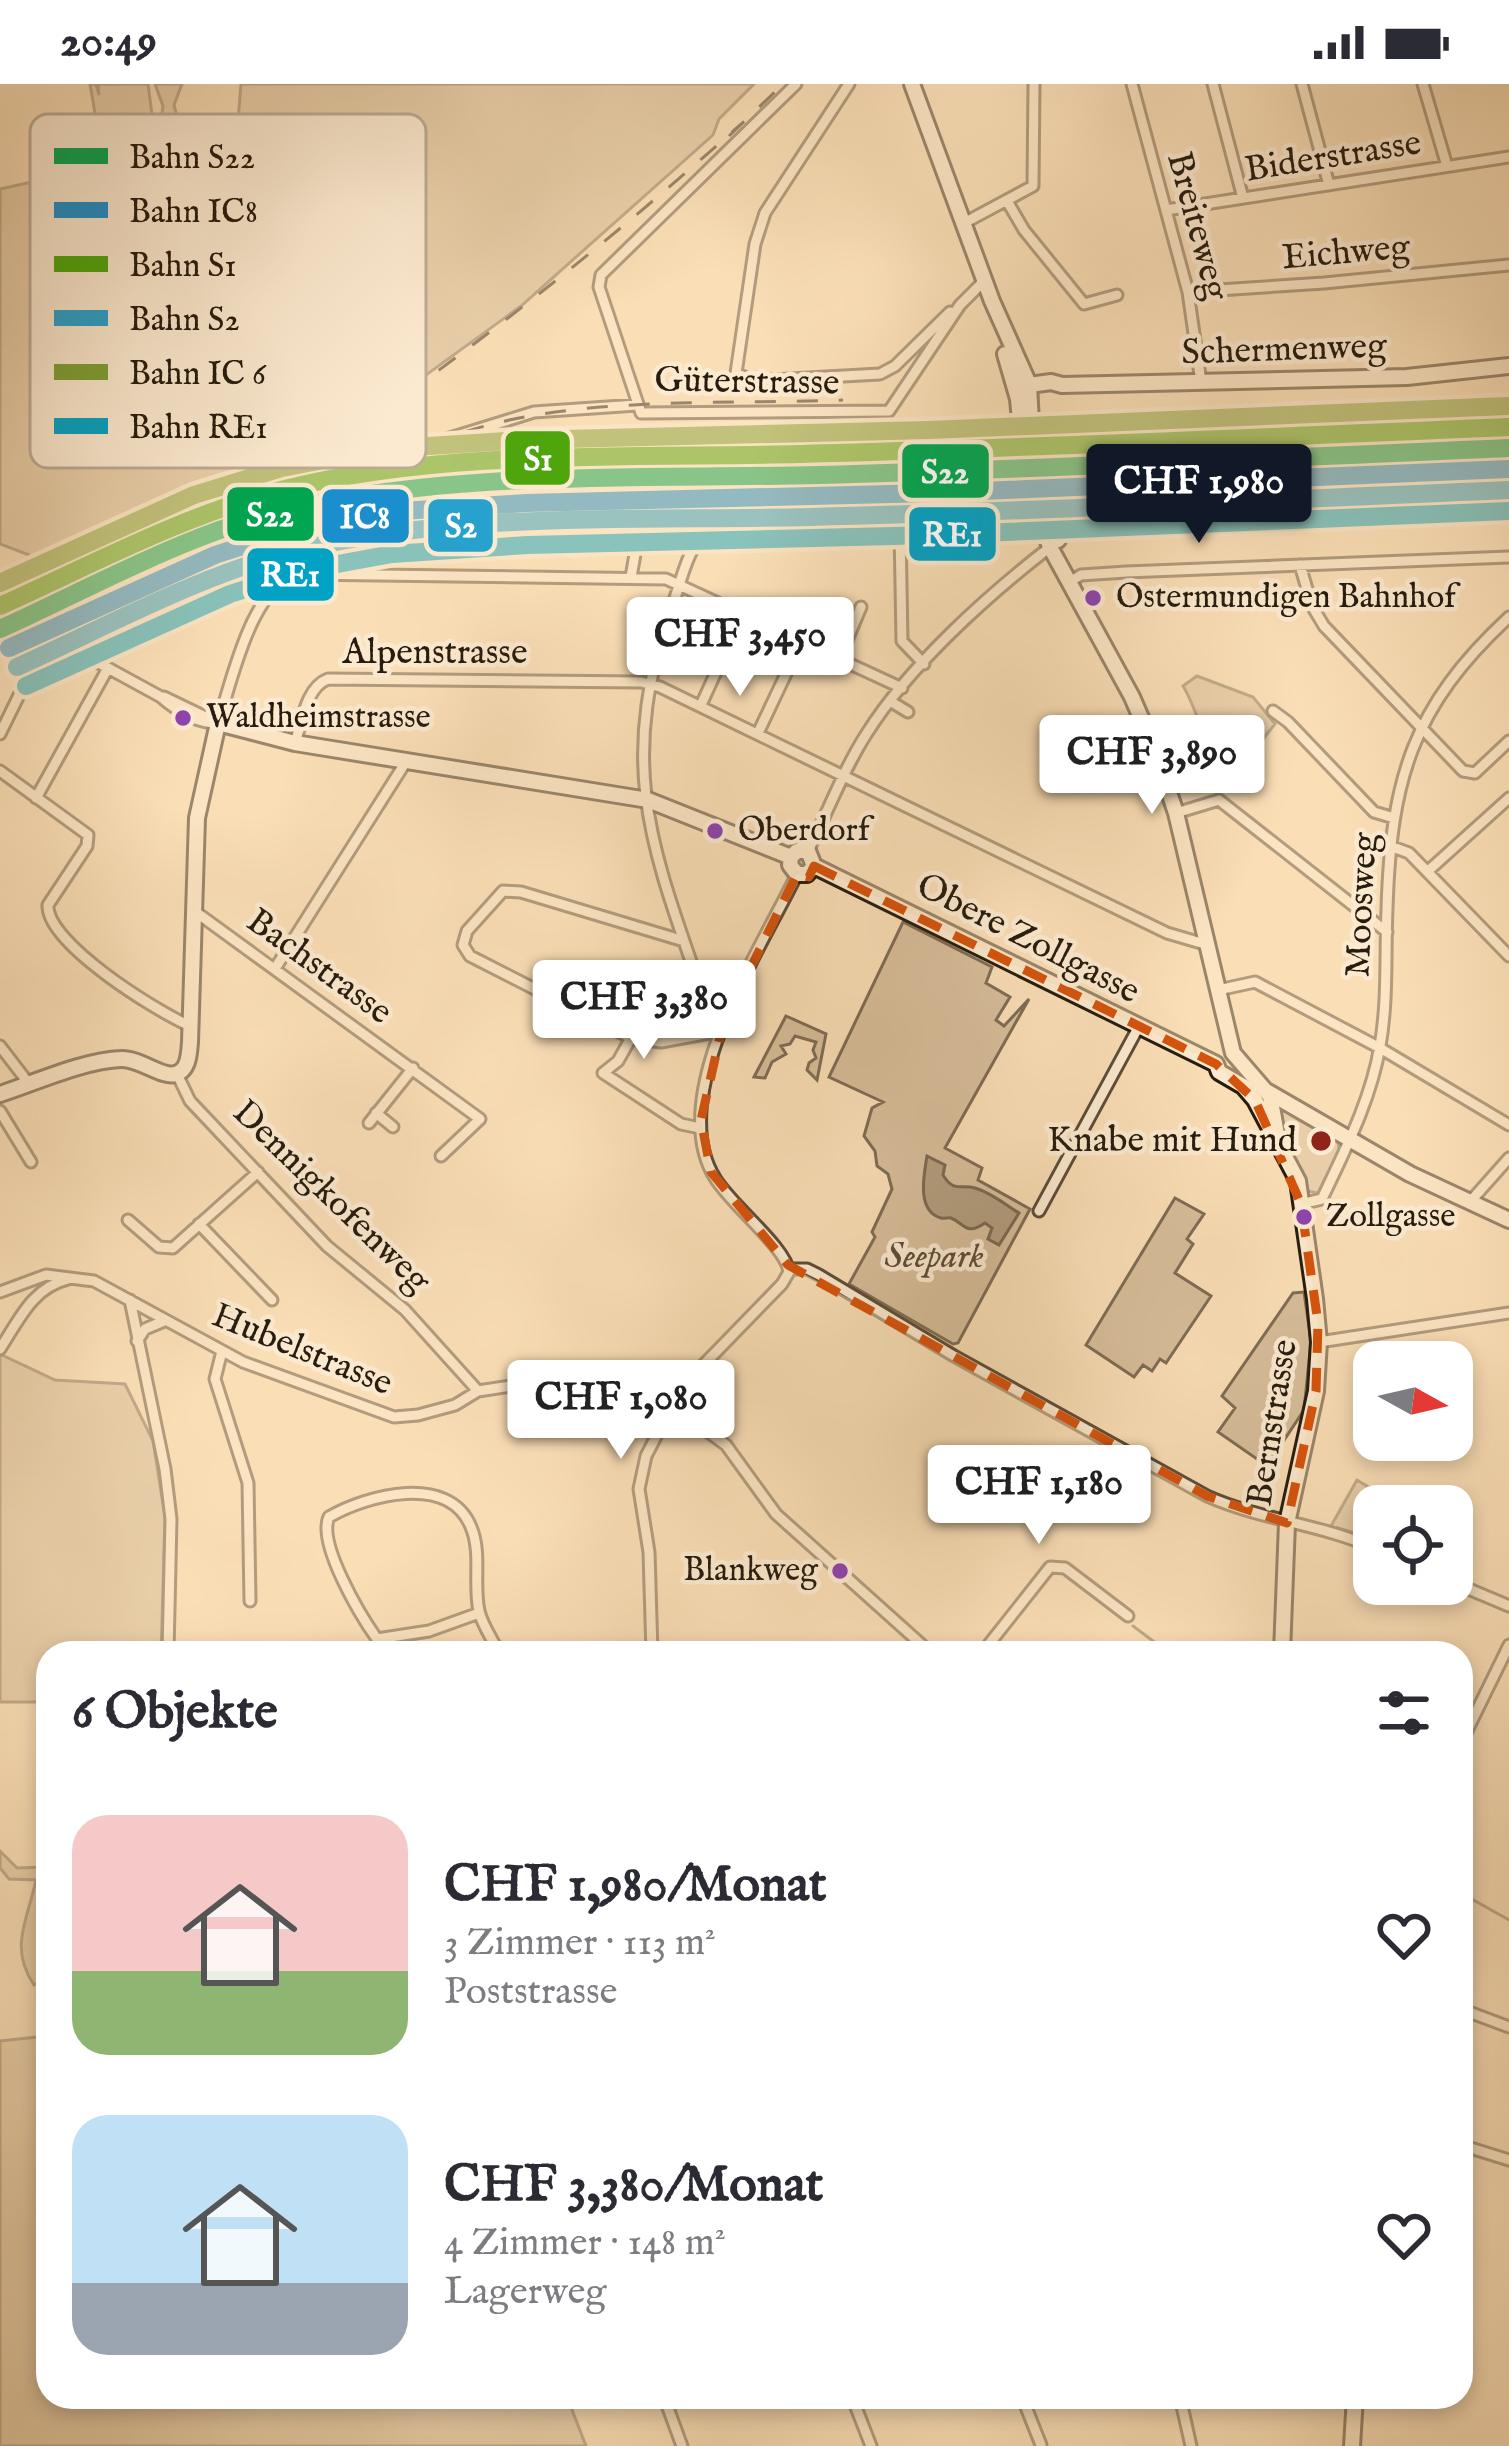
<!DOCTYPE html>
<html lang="de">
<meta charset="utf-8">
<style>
body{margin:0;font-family:"IM FELL English",serif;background:#f7f7f7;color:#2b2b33;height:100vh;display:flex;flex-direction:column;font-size:45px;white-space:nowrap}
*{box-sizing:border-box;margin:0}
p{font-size:39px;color:#7c7c81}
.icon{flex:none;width:66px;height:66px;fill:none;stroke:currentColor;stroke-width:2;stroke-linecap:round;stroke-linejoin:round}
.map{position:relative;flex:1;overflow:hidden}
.panel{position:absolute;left:36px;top:1557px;width:1437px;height:768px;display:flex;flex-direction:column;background:#fff;border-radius:36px;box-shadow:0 6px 18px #0003}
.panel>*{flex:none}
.needle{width:78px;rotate:98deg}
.buttons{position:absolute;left:1353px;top:1257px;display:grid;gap:24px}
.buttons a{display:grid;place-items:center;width:120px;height:120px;border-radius:24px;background:#fff;box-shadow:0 6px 18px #0003;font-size:60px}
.price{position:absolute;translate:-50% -102px;padding:0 27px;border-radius:12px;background:#fff;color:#222;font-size:39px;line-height:78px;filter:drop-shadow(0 3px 6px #0008)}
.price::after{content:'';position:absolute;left:50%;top:72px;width:36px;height:27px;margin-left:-18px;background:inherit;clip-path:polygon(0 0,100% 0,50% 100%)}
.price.on{background:#111827;color:#fff}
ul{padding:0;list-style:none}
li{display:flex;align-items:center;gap:36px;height:300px;padding:0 36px}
li span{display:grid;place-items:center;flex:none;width:336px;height:240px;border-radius:36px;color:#555}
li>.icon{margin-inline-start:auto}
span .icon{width:144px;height:144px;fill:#fffc;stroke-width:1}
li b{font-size:51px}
h2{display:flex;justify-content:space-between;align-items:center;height:144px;padding:0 36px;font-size:51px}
.status{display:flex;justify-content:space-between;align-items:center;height:84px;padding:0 60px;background:#fff;direction:ltr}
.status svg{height:33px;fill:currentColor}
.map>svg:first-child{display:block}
.green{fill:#d6bd99;stroke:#7e6c54;stroke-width:3}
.water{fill:#b29c7d;stroke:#7a6951;stroke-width:3}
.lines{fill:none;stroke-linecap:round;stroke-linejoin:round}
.stream{stroke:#7a6951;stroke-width:3}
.secondary-tunnel{stroke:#d0b794;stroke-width:14;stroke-dasharray:14 7;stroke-linecap:butt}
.street-casing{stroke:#5c4c38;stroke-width:15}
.secondary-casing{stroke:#271c0e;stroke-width:20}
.street{stroke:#fcead0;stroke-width:9}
.secondary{stroke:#fcead0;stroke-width:14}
.rail{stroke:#271c0e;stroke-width:3;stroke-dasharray:21 21;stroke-linecap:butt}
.rail-1-casing{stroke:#fcead0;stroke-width:27}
.rail-2-casing{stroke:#fcead0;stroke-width:27}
.rail-3-casing{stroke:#fcead0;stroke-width:27}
.rail-4-casing{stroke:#fcead0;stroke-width:27}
.rail-5-casing{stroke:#fcead0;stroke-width:27}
.rail-6-casing{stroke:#fcead0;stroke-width:27}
.rail-1{stroke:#00a651;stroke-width:18}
.rail-2{stroke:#1a8fce;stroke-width:18}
.rail-3{stroke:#4ea60c;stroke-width:18}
.rail-4{stroke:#26a2cd;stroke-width:18}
.rail-5{stroke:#7da034;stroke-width:18}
.rail-6{stroke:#02a2c4;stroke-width:18}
.marked{fill:none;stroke:#d5530c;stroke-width:9;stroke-dasharray:24 15;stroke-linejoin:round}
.bus-dot{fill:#8e44ad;stroke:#fcead0;stroke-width:4.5}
.poi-dot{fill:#8f2418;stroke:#fcead0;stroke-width:4.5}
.labels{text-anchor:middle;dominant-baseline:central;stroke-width:9;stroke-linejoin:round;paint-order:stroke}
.bus-label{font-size:33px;fill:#271c0e;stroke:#fcead0;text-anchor:start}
.street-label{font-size:36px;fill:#271c0e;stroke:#fcead0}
.poi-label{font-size:36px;fill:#271c0e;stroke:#fcead0;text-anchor:end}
.park-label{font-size:36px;font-style:italic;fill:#5c4c38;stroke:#fcead0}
.key{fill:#fcead0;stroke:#bcac96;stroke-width:3}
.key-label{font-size:33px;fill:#271c0e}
.line-badge{stroke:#fcead0;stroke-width:4.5}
.badge-label{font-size:33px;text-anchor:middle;font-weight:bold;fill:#fff}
</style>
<div class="status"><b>20:49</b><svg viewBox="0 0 49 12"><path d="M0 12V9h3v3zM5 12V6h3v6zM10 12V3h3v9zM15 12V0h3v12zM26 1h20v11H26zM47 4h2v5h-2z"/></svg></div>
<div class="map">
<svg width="1509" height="2362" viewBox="0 0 1509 2362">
<rect width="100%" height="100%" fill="#fadeb6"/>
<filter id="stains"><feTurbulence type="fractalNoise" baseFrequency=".00167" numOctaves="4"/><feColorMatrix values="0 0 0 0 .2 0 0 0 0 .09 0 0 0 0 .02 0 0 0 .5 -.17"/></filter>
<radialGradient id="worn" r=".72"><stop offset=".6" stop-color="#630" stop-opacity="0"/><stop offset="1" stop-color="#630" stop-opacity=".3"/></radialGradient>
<path class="green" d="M90,0H96L99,11L98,0H148L158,77L110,84L116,85L159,80L166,72L159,52L163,22L155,0H182L174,21L181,48L208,52L215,64L240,52L246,45L238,37L241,0H754L719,35L713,51L521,222L360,339L325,351L269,397L91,478L73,480L40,500L45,477L0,460V105L104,82Z
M1197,592L1253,613L1275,640L1231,695C1209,681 1199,627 1183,602Z
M903,838L992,883L986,899L1010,913L996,936L1004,942L1029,915L945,1064L982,1084L978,1096L1030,1125L958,1259L953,1260L849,1200L875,1153L872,1148L892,1105L888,1090L877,1082L875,1067L864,1052L872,1024L883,1018L829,993Z
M786,932L826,950L817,996L807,986L809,979L816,974L813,966L816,958L795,952L790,960L781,962L786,970L772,978L765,994L754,993Z
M1280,1024L1338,1056L1339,1066L1318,1109L1307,1107L1277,1033L1276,1026Z
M1175,1114L1204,1130L1187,1155L1193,1160L1175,1189L1211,1212L1166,1279L1160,1275L1152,1287L1143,1281L1134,1293L1086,1261Z
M1304,1208L1311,1257L1304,1326L1267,1382L1218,1348L1235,1324L1222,1312L1293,1209Z
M0,1270L55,1296L125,1300L153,1357L165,1433L161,1569H48V1618H0Z
M1357,1396L1390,1416L1386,1422H1374V1444L1369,1453L1331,1442Z
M0,1767L17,1784L48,1783V1895L34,1901C9,1863 27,1838 36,1796L9,1795L0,1784Z
M48,1948V2313H567L586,2362H0V1957L37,1953Z"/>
<path class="water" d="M927,1072L945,1081L943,1091C954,1109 961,1100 975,1104C990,1108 1006,1121 1019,1129L999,1161L988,1155L992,1144L985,1139C966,1152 965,1140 951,1134C948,1133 945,1135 941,1134C916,1127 924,1091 927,1072Z"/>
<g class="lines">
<path class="stream" d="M1133,1542L1169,1569
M1461,1809L1509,1836"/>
<path class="secondary-tunnel" d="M1022,358L1034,417
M1032,358L1045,415"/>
<g class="street-casing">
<path id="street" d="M796,0L601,191L599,203L641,329L889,327L960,221L984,197
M849,0L765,129L755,160L736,289L752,297L880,290L895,282L950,228
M1132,0L1188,208L1201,298
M1213,0L1243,114
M1302,0L1329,101
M1423,0L1447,82
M1007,117L1024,146L1084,220L1117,211
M1166,126L1509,73
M964,139L1033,102L1034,0
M1188,208L1324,199L1509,181
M382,375L534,328L637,321
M709,445C689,459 681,497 673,520C617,677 649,757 701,906L705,912L731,924
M900,445L902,557L924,580
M1300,481L1312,522L1324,542L1463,687L1475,689L1509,657
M631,493L640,442L648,437C779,454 910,445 1042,441
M1071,497L1081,491L1126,488L1509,473
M0,525L161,613C177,627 196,639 218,639
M0,533L44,550
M839,575L861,523
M164,613L218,639
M890,617L908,628
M701,621L743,529
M1273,627L1288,638L1374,728L1394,734
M218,639C232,597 252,497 301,490L666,495L902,604
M758,649L801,558
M0,650L48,552
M295,659C302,638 306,603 328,595L641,598L660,603L1167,849L1208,861
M0,687L88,751L87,762L48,821C46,859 156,927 190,942
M36,714L108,584
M1176,729L1219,716L1387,848
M1390,762L1409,769L1509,872
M808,767C828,728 843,686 867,649C910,581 987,512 1050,463
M1428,787L1509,714
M193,826L480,1035L441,1072
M276,883L407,676
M1218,906L1255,898L1380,964L1509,1041
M631,954L470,872L463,861L467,847L503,807L521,808L684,857
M0,962L30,1001
M177,990L190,1017L327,1162L405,1226L478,1307
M0,1027L31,1078
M376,1029L393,1043
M369,1039L413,984
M700,1044L681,1040L603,989L618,977L631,954L661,958L721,947
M1469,1119L1509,1074
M1301,1120L1322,1115C1345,1066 1371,1016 1380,962C1388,917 1385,870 1387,825C1391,695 1412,623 1509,533
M1039,1127L1138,944
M128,1136L159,1163L173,1164L258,1088
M199,1140L272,1216
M789,1185H807L819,1191L954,1272L1207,1412C1261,1436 1320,1440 1374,1464
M0,1208L46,1191L94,1197L243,1278L394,1333L418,1331L455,1321L478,1307L511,1302L593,1335L628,1339L655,1350
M130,1216L165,1385L171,1435L168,1569
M137,1257L145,1245L164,1237
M1319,1258L1509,1229
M0,1265C19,1236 32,1204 68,1195
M222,1267L215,1295L248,1399L250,1517
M670,1320L726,1361L776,1430L931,1569
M1452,1498L1509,1522
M479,1529L429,1547L377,1555C360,1531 317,1459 329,1433C367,1411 449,1389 471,1443C482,1469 473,1500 479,1527C482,1541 493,1556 499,1569
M652,1569L649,1468L639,1405L646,1372L681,1304L782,1200L789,1188C786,1163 731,1121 715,1094C664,1012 761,865 797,790
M982,1569L1050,1483L1065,1484L1128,1532
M1461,1659L1509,1561
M1461,1925L1509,1943
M1461,2061L1509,2076
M664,2313L682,2362
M852,2313L871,2362
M1022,2313L1041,2361
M1180,2313L1191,2362"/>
</g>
<g class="secondary-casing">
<path id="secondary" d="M912,0L992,217L1029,300L1032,358
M1005,270L1018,315L1022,358
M1015,303L1051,298L1062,301L1407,293L1509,282
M1045,415L1058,456
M1034,417L1050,463L1132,613L1154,664L1176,729L1233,969L1270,1012L1278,1056
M791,773L790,781L797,790H807L814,782
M791,773L797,767H808L814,782
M814,782L1216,980L1219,988L1243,1002L1255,1016L1298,1097L1315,1215L1319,1258L1316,1307L1287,1439L1282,1569
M1268,1008L1410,1090L1509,1136
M0,1010C34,999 85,976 121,975C139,974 163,994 175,990C189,987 189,969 190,958L197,734L218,639L295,659L648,716L791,773
M1352,2362L1355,2313"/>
</g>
<use href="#street" class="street"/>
<use href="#secondary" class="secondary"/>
<path class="rail" d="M729,52L783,0
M305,404C374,381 443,350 514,335C616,314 738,320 843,316
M232,429C316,394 364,342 435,289C541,211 643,128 741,40
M0,530L75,495
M0,553C96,507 191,455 296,430C388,408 483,407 578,403"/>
<g class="rail-1-casing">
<path id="rail-1" d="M0,545C95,502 191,447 294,424C464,386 645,395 819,391C1049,385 1279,374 1509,364"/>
</g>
<g class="rail-2-casing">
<path id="rail-2" d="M9,564L215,471L295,445L387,428L526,419L931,409L1509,385"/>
</g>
<g class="rail-3-casing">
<path id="rail-3" d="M0,522C93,480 186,430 285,405C443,365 637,374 800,370C1036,364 1272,353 1508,343"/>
</g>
<g class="rail-4-casing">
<path id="rail-4" d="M17,583C110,541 203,489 303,465C464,427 644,437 810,433C1043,427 1276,416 1509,406"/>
</g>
<g class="rail-5-casing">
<path id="rail-5" d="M0,499L194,411L282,384L381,365L524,356L929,346L1507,322"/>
</g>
<g class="rail-6-casing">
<path id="rail-6" d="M26,602L230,510L305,486L392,470L528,461L933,451L1509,427"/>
</g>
<use href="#rail-1" class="rail-1"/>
<use href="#rail-2" class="rail-2"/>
<use href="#rail-3" class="rail-3"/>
<use href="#rail-4" class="rail-4"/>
<use href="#rail-5" class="rail-5"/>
<use href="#rail-6" class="rail-6"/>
</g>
<path d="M0 0H1509V2362H0ZM814,782L1216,980L1255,1016L1301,1120L1318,1239L1316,1307L1287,1439L1207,1412L788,1181L711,1088L701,1036L723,940L797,790L809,793Z" fill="#fadeb6" fill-opacity=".55" fill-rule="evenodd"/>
<path class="marked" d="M814,782L1216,980L1255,1016L1301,1120L1318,1239L1316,1307L1287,1439L1207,1412L788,1181L711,1088L701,1036L723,940L797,790L809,793Z"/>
<g class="bus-dot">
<circle cx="1093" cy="514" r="10"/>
<circle cx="183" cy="634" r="10"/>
<circle cx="715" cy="747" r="10"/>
<circle cx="1304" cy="1133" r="10"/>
<circle cx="840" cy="1487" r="10"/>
</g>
<circle class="poi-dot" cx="1321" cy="1057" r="12"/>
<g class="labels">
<g class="bus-label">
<text x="1116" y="514">Ostermundigen Bahnhof</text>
<text x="206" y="634">Waldheimstrasse</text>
<text x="738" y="747">Oberdorf</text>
<text x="1326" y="1133">Zollgasse</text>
<text x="818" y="1487" text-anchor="end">Blankweg</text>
</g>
<g class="street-label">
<text transform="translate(1333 73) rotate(-9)">Biderstrasse</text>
<text transform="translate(1197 142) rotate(75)">Breiteweg</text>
<text transform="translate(1346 169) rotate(-5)">Eichweg</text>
<text transform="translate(1284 266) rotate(-2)">Schermenweg</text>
<text transform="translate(747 298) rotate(1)">Güterstrasse</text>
<text x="435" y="569">Alpenstrasse</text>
<text transform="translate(1362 821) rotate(-87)">Moosweg</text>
<text transform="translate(1028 855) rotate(27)">Obere Zollgasse</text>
<text transform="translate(319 883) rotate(36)">Bachstrasse</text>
<text transform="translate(331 1113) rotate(44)">Dennigkofenweg</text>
<text transform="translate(302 1266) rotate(22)">Hubelstrasse</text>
<text transform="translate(1273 1339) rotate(-81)">Bernstrasse</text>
</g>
<g class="poi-label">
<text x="1297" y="1057">Knabe mit Hund</text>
</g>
<g class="park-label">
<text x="934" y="1173">Seepark</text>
</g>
</g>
<rect x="30" y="30" width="396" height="354" rx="18" class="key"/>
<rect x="54" y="64" width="54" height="16" fill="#00a651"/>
<rect x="54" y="118" width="54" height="16" fill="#1a8fce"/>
<rect x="54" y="172" width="54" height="16" fill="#4ea60c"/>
<rect x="54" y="226" width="54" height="16" fill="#26a2cd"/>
<rect x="54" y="280" width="54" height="16" fill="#7da034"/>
<rect x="54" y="334" width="54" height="16" fill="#02a2c4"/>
<g class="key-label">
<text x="129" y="84">Bahn S22</text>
<text x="129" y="138">Bahn IC8</text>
<text x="129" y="192">Bahn S1</text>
<text x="129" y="246">Bahn S2</text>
<text x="129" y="300">Bahn IC 6</text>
<text x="129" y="354">Bahn RE1</text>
</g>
<g class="line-badge">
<rect x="503" y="345" width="69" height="58" rx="12" fill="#4ea60c"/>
<rect x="900" y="358" width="91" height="58" rx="12" fill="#00a651"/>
<rect x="225" y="401" width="91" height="58" rx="12" fill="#00a651"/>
<rect x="320" y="403" width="91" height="58" rx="12" fill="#1a8fce"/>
<rect x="426" y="413" width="69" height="57" rx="12" fill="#26a2cd"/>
<rect x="907" y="421" width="91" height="58" rx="12" fill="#02a2c4"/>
<rect x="245" y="462" width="91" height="57" rx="12" fill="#02a2c4"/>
</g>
<g class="badge-label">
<text x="538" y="386">S1</text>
<text x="945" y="399">S22</text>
<text x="270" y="442">S22</text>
<text x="365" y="444">IC8</text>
<text x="461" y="453">S2</text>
<text x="952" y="462">RE1</text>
<text x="290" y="502">RE1</text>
</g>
<rect width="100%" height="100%" filter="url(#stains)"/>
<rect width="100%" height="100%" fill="url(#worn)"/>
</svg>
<div class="buttons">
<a><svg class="needle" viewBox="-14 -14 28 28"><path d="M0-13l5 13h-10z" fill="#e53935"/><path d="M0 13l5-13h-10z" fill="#7c7c81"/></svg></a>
<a><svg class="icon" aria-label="locate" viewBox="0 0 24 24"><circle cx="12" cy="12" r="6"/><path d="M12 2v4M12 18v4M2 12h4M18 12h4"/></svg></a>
</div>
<b class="price on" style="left:1199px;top:462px">CHF 1,980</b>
<b class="price" style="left:740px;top:615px">CHF 3,450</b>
<b class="price" style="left:1152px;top:733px">CHF 3,890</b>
<b class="price" style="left:644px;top:978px">CHF 3,380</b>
<b class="price" style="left:621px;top:1378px">CHF 1,080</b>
<b class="price" style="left:1039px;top:1463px">CHF 1,180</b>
<section class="panel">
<h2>6 Objekte<svg class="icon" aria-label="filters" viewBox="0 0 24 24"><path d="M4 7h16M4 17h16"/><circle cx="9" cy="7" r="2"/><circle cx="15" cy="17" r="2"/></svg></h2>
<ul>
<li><span style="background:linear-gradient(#f6c9c9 65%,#8fb573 0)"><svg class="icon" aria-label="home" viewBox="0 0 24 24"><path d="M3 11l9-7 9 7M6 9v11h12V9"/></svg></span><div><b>CHF 1,980/Monat</b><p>3 Zimmer · 113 m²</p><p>Poststrasse</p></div><svg class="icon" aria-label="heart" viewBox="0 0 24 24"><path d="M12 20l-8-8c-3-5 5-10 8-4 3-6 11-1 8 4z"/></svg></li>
<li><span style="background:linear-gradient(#bfe0f5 70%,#9aa5b1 0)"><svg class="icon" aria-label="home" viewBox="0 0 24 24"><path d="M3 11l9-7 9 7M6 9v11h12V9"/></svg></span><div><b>CHF 3,380/Monat</b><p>4 Zimmer · 148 m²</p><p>Lagerweg</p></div><svg class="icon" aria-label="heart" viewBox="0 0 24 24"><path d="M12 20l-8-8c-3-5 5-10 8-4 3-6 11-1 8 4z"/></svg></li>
</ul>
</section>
</div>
